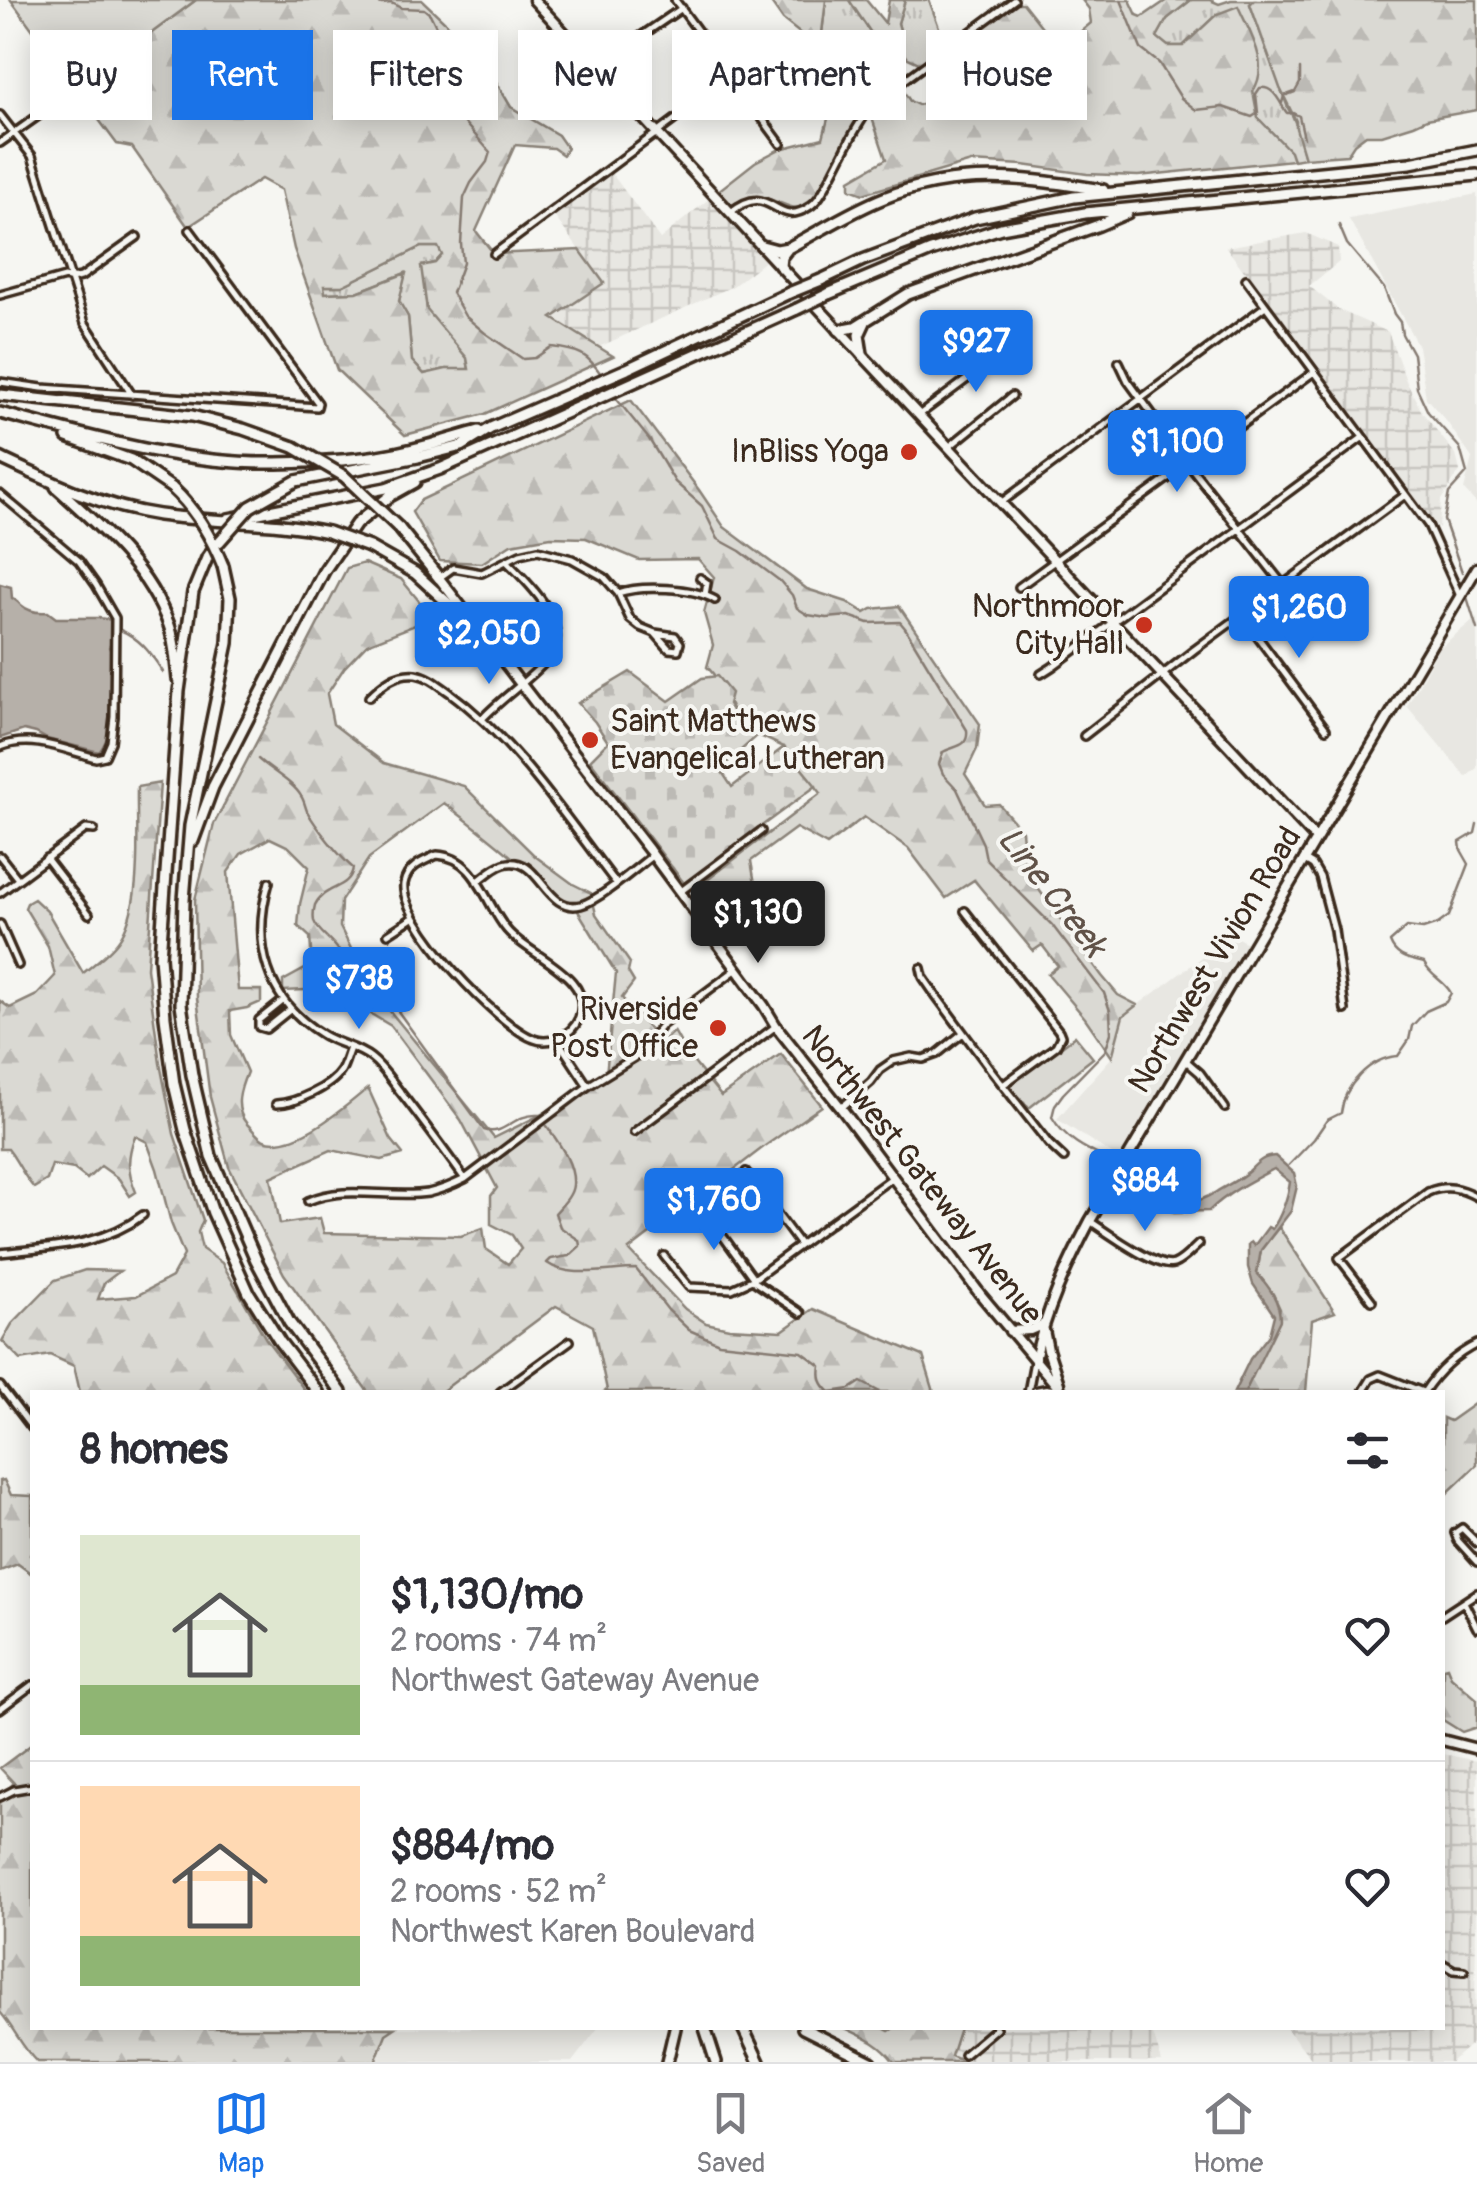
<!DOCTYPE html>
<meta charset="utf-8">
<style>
body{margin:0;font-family:Pangolin,sans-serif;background:#f7f7f7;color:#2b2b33;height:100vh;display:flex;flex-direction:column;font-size:38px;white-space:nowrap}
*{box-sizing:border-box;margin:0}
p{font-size:32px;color:#7c7c81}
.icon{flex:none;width:55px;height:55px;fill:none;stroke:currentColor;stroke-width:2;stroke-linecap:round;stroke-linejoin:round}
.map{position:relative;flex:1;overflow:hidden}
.side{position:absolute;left:30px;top:1390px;width:1415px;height:640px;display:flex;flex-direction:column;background:#fff;border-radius:0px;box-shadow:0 5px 25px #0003}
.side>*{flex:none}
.guide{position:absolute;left:30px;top:30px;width:1418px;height:90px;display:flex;gap:20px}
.price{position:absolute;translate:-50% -85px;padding:0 22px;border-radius:10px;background:#1a73e8;color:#fff;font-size:32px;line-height:65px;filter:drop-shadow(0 2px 5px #0008)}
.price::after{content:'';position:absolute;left:50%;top:60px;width:30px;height:22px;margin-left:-15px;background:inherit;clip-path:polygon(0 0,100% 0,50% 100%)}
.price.selected{background:#222;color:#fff}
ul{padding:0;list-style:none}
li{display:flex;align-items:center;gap:30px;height:250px;padding:0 50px}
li+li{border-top:2px solid #e1e1e2}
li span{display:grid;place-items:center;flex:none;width:280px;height:200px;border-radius:0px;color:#555}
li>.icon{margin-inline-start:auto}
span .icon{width:120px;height:120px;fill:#fffc;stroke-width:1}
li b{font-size:42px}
h2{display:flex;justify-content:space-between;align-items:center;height:120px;padding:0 50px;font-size:42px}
.tag{padding:0 35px;border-radius:0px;background:#fff;box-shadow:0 5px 25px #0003;font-size:35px;line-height:90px}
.tag.selected{background:#1a73e8;color:#fff}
.dock{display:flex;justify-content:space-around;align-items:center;height:140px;border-top:2px solid #e1e1e2;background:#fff;font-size:28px;color:#7c7c81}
.dock a{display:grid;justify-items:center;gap:5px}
.dock .selected{color:#1a73e8}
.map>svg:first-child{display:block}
.built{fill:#e8e7e2}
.industrial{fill:url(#industrial-grid)}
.grass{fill:url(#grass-tufts);stroke:#8a8278;stroke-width:2.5}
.forest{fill:url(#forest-firs);stroke:#8a8278;stroke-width:2.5;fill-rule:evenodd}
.cemetery{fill:url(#cemetery-stones);stroke:#8a8278;stroke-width:2.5}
.green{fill:#dad9d3;stroke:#8a8278;stroke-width:2.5}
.water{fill:#b6b0a9;stroke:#857a71;stroke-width:2.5}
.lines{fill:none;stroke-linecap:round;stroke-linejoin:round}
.stream{stroke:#857a71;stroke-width:2.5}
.minor-casing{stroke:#3b2a1e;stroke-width:12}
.major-casing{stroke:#3b2a1e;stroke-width:15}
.highway-casing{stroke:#3b2a1e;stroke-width:16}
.minor{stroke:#f6f6f2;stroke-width:5}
.major{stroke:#f6f6f2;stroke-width:8}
.highway{stroke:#f6f6f2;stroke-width:9}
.highway-bridge-casing{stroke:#3b2a1e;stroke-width:16;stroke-linecap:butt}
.highway-bridge{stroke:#f6f6f2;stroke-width:9}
.poi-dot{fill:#c8321e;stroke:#f6f6f2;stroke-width:4}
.labels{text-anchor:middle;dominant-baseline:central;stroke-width:8;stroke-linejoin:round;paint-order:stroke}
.poi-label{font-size:32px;fill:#3b2a1e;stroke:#f6f6f2;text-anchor:end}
.street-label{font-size:32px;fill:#3b2a1e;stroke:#f6f6f2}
.water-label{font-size:35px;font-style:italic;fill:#605248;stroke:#f6f6f2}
</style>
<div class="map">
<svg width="1477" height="2062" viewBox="0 0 1477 2062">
<defs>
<pattern id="industrial-grid" width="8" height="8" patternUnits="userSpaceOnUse" patternTransform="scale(2.5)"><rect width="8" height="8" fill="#e8e7e2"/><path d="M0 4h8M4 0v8" fill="none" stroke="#c8c6c1"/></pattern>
<pattern id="grass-tufts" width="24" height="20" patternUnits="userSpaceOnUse" patternTransform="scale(2.5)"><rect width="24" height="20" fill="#dad9d3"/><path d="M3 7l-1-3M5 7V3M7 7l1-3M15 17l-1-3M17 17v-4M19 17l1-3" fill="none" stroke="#bcbab5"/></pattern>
<pattern id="forest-firs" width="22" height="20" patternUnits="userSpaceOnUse" patternTransform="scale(2.5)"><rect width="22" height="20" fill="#dad9d3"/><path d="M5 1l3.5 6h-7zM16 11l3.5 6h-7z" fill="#bcbab5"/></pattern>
<pattern id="cemetery-stones" width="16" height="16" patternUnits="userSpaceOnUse" patternTransform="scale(2.5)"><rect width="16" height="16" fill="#dad9d3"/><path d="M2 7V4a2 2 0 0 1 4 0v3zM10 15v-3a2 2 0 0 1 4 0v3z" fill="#bcbab5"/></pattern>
</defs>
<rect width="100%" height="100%" fill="#f6f6f2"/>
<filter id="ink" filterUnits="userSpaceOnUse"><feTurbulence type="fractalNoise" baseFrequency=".01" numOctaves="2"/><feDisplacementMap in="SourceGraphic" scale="20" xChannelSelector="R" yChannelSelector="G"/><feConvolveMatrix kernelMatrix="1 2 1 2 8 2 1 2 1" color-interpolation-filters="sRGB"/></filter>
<g filter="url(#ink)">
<path class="built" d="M1477,194V504L1464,490L1472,458L1447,422L1426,398L1418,346L1349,219Z
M1477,617V768L1466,777L1407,706L1439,648Z
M1232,935L1247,943L1118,1158L1057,1119L1112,1057L1123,1016Z
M395,2028H598L572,2062H375L387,2034Z"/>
<path class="industrial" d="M610,171L660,239L710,198L766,260L733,286L599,347L551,318L604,283L554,216Z
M1306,233L1338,247L1339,262L1309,286L1339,310L1388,332L1407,383L1422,412L1456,455L1460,471L1441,500L1439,528L1429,519L1226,247Z
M1443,1754L1477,1761L1475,2041L1451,2062H1314L1286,2028H1442Z
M960,2028H1151L1162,2062H965L951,2057Z"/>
<path class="grass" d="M826,0H849L875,39L840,63L822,33Z
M905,0H929L940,30L935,52L921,64L908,58L897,45L900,43L901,34L898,23Z
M1191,0H1210L1219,4L1231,0H1254L1250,4L1288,108C1298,123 1300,141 1305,158L1293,160L1289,151L1258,118L1253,91L1217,14L1183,46H1167L1156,38L1167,19Z
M421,247H439L443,254L435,263L422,266L427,309L467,358L469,370L446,369L424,374L412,361L408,317L399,302L405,273L357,292L325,293L323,286H342Z"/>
<path class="forest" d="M196,0H422L481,56L511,107L558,135L567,148L563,155L553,148L515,145L476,231L494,254L580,250L604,283L552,318L613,356L485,414L405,435L337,370L294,249L281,190L261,179L188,227L132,147L117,144L76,89ZM421,247H438L442,255L435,263L421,266L427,310L467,358L469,369H446L424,374L412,361L408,317L399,301L406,273L357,292L325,293L324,286H342Z
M769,0H826L822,33L841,63L875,39L849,0H866L885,23L889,0H905L898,23L901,34L900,43L862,67L858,84L869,103L816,196L798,209C770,202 761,188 732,205L718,191L755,162L780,149L823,138L839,76L811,42L783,20Z
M1082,0H1130L1137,15L1142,17L1167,0H1191L1167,19L1157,37L1168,46H1183L1217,14L1238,6C1249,32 1271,63 1253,91L1258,118L1290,151L1293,160L1138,176L1087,174L1023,165L971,162L863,194L850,189V180L886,159L872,118L889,94L900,86L910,101L918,105L928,102L927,74L935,63L973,33L995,61L1007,54L1001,43L991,40L981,29L1016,3H1023L1049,36L1067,43L1091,23L1089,9Z
M1254,0H1477V110L1427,119L1414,125L1382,135H1366L1354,144L1347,155L1305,158L1296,128V121L1280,88L1250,4Z
M631,400L699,490L724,527L807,589L847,602L865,613L872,609L899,606L980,724L977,749L965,774L985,805L999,804L1022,831L1026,872L1102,976L1118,995L1137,1005L1123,1016L1112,1057L1085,1018L1048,974L1058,966L1042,945L1033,951L974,880L946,898L908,848L864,817L827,845L796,828L751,861L757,895L719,923L693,891L821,793L784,747L758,735L755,722H739C728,704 722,681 707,667L713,645L704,613L714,577L698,559L639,560L586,538L551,537L511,544L482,563L440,561L412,512L421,500Z
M364,563L401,579L433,618L367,644L344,668L327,694L333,724L384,763L464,786L535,856L573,884L591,893L596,914L630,963L628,972L634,982L622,998L661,1043L674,1031L687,1054L721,1096L781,1054L822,1106L765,1146L629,1250L685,1309L706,1323L729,1328L782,1331L813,1309L923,1356L934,1392H604L607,1390L593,1326L556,1306L441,1392H368L284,1274L229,1167L210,1097L197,998L195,900L214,824L347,568ZM444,803C468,821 491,839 513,858C532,873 551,903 575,906L616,973L606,1075L568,1101L494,1138L371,988L340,927L341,901L369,858ZM270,838L289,847L309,867L300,904L298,926L310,937L312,965L283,981V991L329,989L391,1026L461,1120L497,1188L491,1196V1224L512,1235L521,1249L508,1264L486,1249L483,1228L461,1236L324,1233L320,1218L280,1224L271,1177L331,1150L382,1160L403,1154L391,1139L368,1088C346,1106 295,1152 264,1140C258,1137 252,1129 247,1124C233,1108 240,1089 247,1072L231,1035L230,1011L247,1008L261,1002V990H238L228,872L241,854Z
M160,783L147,968L160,1063L174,1134L203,1220L198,1232L202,1249L222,1263L266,1339L306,1392H80L74,1366L50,1355L21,1360L2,1341L12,1324L55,1280L85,1270L120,1271L104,1283L98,1299L136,1296L172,1277L184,1255L171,1223L157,1169L147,1142L135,1136C127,1157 127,1171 136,1192L130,1196L119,1179L101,1166L87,1179L74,1169L52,1165L47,1180L34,1188C24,1177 18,1162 8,1149H0V1001L10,1008L37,995L55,976L48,946L25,908L27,903L34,899L47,911L83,973C95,963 109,953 118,941C144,906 136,830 137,787Z
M1279,1227L1335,1312L1312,1320L1306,1392H1245L1280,1309L1273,1294L1257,1273L1261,1250Z
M1477,1402V1465L1443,1497V1418L1450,1421Z
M4,1480L11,1495L32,1496V1551L30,1555L32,1557V1574L18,1564L0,1571V1481Z
M1447,1667L1451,1677L1477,1699V1727L1462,1732L1443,1720V1668Z
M32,1744V2028H395L386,2034L375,2062H37C22,2048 14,2028 0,2012V1797L14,1783L0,1768Z
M845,2028H883L889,2031L894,2028H960L951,2056L965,2062H894C881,2044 864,2037 845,2028Z"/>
<path class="cemetery" d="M630,672L669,701L702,678L717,676L731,693L728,704L739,721L755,722L758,735L720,769L732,787L784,747L816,786L684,883L590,760L608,742L595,722L578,703Z"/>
<path class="green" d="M11,0H196L76,89Z
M1075,1036L1093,1058L1029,1108L1011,1089L1010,1085Z"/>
<path class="water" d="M0,584L11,587L12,598C15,599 18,602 21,605C29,612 39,613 48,612L56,618H99L112,620V642L109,647L112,654C111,681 117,732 99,752L47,739L36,733L24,730L0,738Z
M1275,1156L1294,1173L1297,1186L1291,1211L1261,1250L1257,1273C1269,1287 1280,1301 1280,1320L1245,1392H1234L1250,1359L1269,1335L1274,1315L1253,1284L1248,1267V1244L1251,1242L1254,1246L1268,1227L1272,1229C1281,1217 1288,1197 1290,1182L1274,1169C1251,1181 1227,1193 1209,1211L1174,1212L1157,1202L1127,1172L1130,1168L1136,1169C1166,1194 1177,1216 1216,1192C1227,1185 1239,1180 1249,1171C1258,1162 1262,1157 1275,1156Z"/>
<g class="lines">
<path class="stream" d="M371,0L382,4L391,3L402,8L424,9L430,14L447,49L448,86L455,112L490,152L487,162L471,183L464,198L461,244L463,263L452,293L465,316L485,333L523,359L535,358L551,347C579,350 587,353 603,377
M1121,0L1141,49L1159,63L1181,98L1196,110L1223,107L1252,117L1258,113L1256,94L1260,88C1275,86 1280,104 1287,113H1293L1299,116L1304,138
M1282,103L1284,96L1295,92L1300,83V69
M1339,225L1347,244L1384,288L1394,314L1400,322L1402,334L1413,354L1417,388L1428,412L1460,448L1467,473L1449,493L1444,520L1462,572
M615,397L649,439L675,482L702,506L718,539L740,551L780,581L792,595L797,608L808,615L827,618L849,616L869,623L900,622L905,628L967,730C969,748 955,745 943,752L939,764L943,774L957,789L983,844L986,859L1052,925L1104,993L1110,1011L1111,1033L1105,1051L1063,1094L1055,1105L1052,1117C1067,1143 1093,1152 1119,1165
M1467,597L1477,629
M118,629C140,638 150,652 163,672
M258,759C270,770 294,783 301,796C304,800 305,806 307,811C315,826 340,857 353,868C350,890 324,885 315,905C314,909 313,916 314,921C317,931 333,941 339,951C346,961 350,980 360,986C365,989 377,990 384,992L484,1130C505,1137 513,1113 539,1115
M547,1126C558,1142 575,1164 573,1185C572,1196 562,1205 555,1213L560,1227L579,1240L580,1246L569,1256L551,1259L547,1263C569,1279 609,1269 636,1269L668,1310L689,1330L719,1343L802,1352L821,1366C819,1378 821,1384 830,1392L850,1389L861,1382L880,1392
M1289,1165L1314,1139L1327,1120L1341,1113C1344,1086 1369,1058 1398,1056L1409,1040L1412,1026L1426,1011L1446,1002L1451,993C1444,980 1431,977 1424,963C1409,959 1396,958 1390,942L1407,927L1423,929L1438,924L1449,916L1469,864L1461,850L1460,842L1475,833L1477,824"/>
<g class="minor-casing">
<path id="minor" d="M675,0L781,144
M597,66L682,8
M0,115L32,156L85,323L132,395
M0,143L76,89
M731,212C772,179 774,230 809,207C820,200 825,187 832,175C845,151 857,122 876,101L1014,0
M494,254L732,77
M1246,279L1428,525L1460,596
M0,295L65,277L71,279L81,277L137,237
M1119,362L1128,381L1193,470L1284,586
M0,382L42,388L317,407L318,403L190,230
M919,415L1010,347
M949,447L1012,396
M0,494L79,561L96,585L115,618L114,717L111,742L105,756L96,758C65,750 32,734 0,747
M1002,502L1264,307
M439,578L453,568L482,573L520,554L538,550L572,559L604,577L618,593L630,619L640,627L655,633L669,649L678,650L680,643L675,636L655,633
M700,578L707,583L705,595
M1019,587L1314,372
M618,593C641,585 693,587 715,600
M1242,616L1326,729
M1041,674L1052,667L1362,438
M369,697C382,684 396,672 416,674C429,676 439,685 449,692C517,742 565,817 616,883
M483,718C503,697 528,681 547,660C576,628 529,583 506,561
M1084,736L1194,650L1405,495
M437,855C477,857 485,904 507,930C528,956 596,976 579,1018C575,1028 566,1035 557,1039C550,1041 541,1042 534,1039C499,1027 399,921 404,884C407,867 423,861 437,855Z
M0,856L18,879
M46,858L89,914
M1303,859L1313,865L1320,877L1334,930L1345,1010
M269,882C251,943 266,1001 323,1035C338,1044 357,1047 371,1058C383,1067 392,1082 401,1093C423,1121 444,1150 465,1179
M477,882C485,876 494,867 504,864C540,853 544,914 581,905C600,900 636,868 653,855
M680,892L761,831
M0,893L86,829L94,830
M965,911L1059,1031L1061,1036L1056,1046L1003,1085
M0,924L18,965
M388,934L414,917
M921,968L923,977L934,993L991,1070L1049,1144L1064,1158
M284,1000L259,1020V1027L266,1029L291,1009
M557,1039L588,1086
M1185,1060L1200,1073L1225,1108
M276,1104C294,1104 331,1087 341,1071C345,1064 347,1055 350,1048
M841,1108L871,1082L880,1070L893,1061L911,1057L923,1059L937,1054L963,1033
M634,1132L776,1026
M746,1172L800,1245
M308,1201C346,1184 388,1199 428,1193C441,1190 453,1185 465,1179L588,1086L637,1056L662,1025L737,969
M701,1206L754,1279
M1090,1221C1105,1231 1158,1270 1174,1264C1183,1261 1192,1250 1199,1244
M0,1253C51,1247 101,1247 143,1215
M664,1256L689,1287L732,1289L754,1279L893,1177
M752,1280L801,1313
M1372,1301L1339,1258L1428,1192C1446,1184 1460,1188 1477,1197
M0,1386L32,1428
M500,1392L570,1341
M1028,1392L1034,1361
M1363,1392L1371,1379L1380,1375L1423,1392
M1424,1392C1437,1372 1455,1355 1477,1344
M1477,1543L1462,1528L1455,1533L1458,1541L1477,1562
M1464,1602L1477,1628
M1442,1616L1477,1593
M0,1709L32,1685
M0,1797L14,1790L32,1787
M1442,1963L1454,1970L1464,1971
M964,2055L996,2028"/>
</g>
<g class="major-casing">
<path id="major" d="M534,0L839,330L1316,839
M439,578L649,850L764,1006L776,1026L841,1108L980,1294L1062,1392
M463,617L482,640
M1044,1330L1048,1350L1059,1384
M1010,1331L1030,1330L1044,1324
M1035,1360C1045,1312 1067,1265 1090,1221L1477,568
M1036,1392L1046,1390L1058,1392
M1442,1740L1477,1749"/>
</g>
<g class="highway-casing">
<path id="highway" d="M762,246L777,250L788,248C820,231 851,211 884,198C958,168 1027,178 1103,190
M780,266L781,257L788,248
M821,280L863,260L975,218L1074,197L1410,163L1477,150
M828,294L931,251L1001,228L1085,213L1477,175
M839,330L855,327L908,294L1099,225L1127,213
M862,354L859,335L865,322
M0,395L192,416L243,429L294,447
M0,413C88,436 184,465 276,463C321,462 369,460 413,449C435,444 457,437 479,431
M67,437L131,460L172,488
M0,458C51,482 103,507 159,515C216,523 272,520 328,532
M296,481L418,457L462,446L491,428L627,369L789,293
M56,487C101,528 147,566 169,625C175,642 176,661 178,679
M228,519L386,488L440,469L797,309
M399,528L439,578
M217,544L207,558L193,592L179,691L160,957L165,1017L174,1084L185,1130L213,1213L249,1293L280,1342L318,1392
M369,547L415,573L463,617
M223,566L230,598L228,643L190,826L184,900L181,1004L192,1075L211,1156L256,1260L289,1322L341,1392
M193,841L213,787L324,571L356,524L390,496L415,482
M705,2028L716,2062
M743,2028L759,2062
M803,2028L871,2062
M667,2062L675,2028"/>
</g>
<use href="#minor" class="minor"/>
<use href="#major" class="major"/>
<use href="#highway" class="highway"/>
<g class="highway-bridge-casing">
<path id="highway-bridge" d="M789,293L821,280
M797,309L828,294
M294,447L344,476L399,528
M172,488C196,510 211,536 223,566
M328,532L369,547
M219,542L250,507L296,481"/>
</g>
<use href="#highway-bridge" class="highway-bridge"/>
</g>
</g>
<g class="poi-dot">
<circle cx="909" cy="452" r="10"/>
<circle cx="1144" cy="625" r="10"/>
<circle cx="590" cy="740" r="10"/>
<circle cx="718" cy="1028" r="10"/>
</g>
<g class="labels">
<g class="poi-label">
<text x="889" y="452">InBliss Yoga</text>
<text x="1124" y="607">Northmoor<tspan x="1124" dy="37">City Hall</tspan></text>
<text x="610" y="722" text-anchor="start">Saint Matthews<tspan x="610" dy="37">Evangelical Lutheran</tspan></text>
<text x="698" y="1010">Riverside<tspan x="698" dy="37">Post Office</tspan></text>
</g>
<g class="street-label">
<text transform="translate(1215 960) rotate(-59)">Northwest Vivion Road</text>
<text transform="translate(922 1175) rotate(52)">Northwest Gateway Avenue</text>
</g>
<g class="water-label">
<text transform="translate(1052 892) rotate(52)">Line Creek</text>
</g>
</g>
</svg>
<b class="price" style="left:976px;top:395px">$927</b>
<b class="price" style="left:1177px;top:495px">$1,100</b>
<b class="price" style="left:1299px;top:661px">$1,260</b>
<b class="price" style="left:489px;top:687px">$2,050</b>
<b class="price selected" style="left:758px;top:966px">$1,130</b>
<b class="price" style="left:359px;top:1032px">$738</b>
<b class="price" style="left:1145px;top:1234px">$884</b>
<b class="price" style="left:714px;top:1253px">$1,760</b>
<div class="guide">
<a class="tag">Buy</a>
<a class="tag selected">Rent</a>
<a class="tag">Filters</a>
<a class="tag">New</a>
<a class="tag">Apartment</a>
<a class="tag">House</a>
</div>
<section class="side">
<h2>8 homes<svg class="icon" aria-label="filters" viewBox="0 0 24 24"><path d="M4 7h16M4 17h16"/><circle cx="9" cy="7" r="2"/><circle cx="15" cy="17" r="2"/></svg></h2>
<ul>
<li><span style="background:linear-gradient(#dfe7d0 75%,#8fb573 0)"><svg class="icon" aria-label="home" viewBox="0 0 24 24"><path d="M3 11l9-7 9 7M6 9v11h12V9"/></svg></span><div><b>$1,130/mo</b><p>2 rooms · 74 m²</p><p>Northwest Gateway Avenue</p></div><svg class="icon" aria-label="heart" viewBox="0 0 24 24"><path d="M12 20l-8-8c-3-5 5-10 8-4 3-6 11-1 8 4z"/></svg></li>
<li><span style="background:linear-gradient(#ffd9b3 75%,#8fb573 0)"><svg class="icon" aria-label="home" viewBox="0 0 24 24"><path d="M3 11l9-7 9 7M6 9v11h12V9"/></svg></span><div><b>$884/mo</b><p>2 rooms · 52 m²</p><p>Northwest Karen Boulevard</p></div><svg class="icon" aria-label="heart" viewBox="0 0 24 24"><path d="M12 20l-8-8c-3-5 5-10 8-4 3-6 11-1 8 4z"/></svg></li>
</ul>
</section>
</div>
<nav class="dock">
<a class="selected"><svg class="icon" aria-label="map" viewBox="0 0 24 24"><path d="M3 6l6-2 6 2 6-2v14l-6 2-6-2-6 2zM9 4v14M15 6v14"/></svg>Map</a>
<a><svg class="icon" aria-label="saved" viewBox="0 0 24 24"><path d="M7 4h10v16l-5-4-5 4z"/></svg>Saved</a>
<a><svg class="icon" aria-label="home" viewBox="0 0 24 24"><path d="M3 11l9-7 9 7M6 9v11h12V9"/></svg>Home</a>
</nav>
